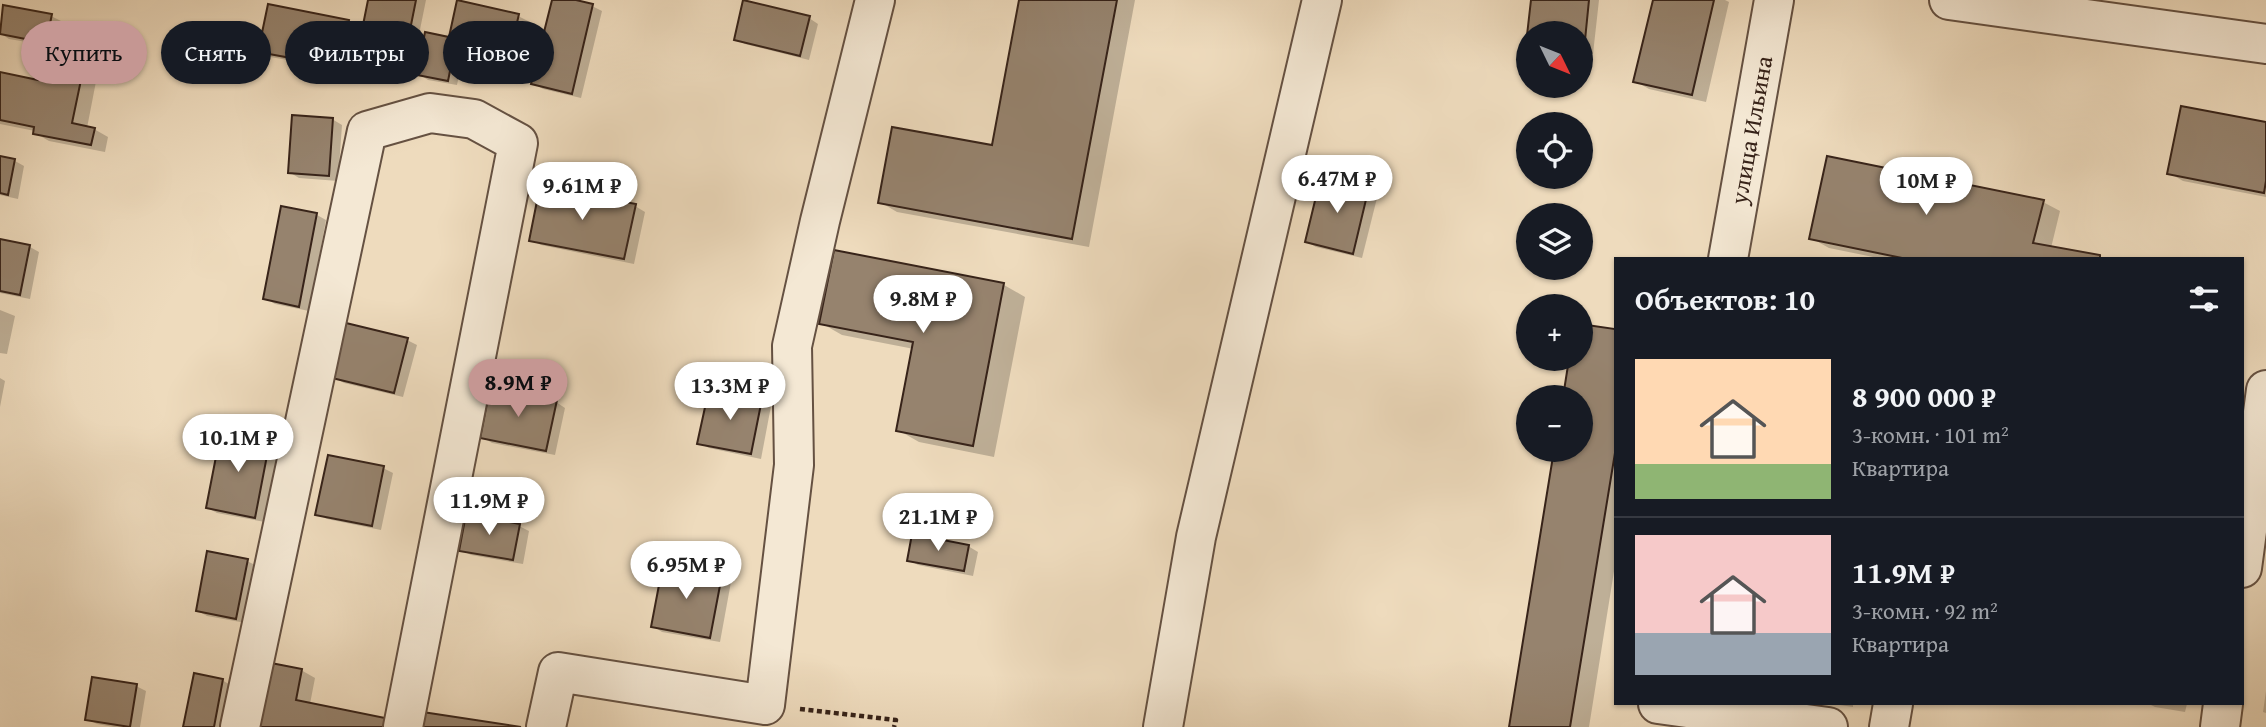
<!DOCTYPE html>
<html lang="ru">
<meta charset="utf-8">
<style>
body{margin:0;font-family:"Gentium Book Plus",serif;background:#242831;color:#f1f3f6;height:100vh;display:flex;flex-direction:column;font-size:26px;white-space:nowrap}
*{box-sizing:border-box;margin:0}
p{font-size:23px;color:#9ea1a6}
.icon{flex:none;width:38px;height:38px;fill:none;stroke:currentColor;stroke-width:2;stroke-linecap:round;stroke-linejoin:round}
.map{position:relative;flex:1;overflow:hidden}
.side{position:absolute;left:1614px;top:257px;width:630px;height:448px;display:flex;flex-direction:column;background:#171b24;border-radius:0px;box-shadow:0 2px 5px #0004}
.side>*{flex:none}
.top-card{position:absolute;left:21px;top:21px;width:665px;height:63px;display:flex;gap:14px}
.needle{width:46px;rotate:133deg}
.fabs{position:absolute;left:1516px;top:21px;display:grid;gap:14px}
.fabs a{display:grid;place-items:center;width:77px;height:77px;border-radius:50%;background:#171b24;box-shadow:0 2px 5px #0004;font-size:35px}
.price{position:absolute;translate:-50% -60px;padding:0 16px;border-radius:24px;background:#fff;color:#222;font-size:23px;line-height:46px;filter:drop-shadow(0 2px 4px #0008)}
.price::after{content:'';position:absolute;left:50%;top:42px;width:21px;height:16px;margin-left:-10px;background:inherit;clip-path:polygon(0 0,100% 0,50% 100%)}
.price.active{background:#c59692;color:#111}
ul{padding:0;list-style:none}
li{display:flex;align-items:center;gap:21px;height:175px;padding:0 21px}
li+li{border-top:2px solid #363941}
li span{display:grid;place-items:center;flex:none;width:196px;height:140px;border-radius:0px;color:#555}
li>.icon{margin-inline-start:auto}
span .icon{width:84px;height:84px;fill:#fffc;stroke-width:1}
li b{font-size:30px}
h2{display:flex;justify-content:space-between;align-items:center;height:84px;padding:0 21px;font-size:30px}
.tag{padding:0 24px;border-radius:32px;background:#171b24;box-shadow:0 2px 5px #0004;font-size:24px;line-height:63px}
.tag.active{background:#c59692;color:#111}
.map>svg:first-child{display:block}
.shadow{fill:#0003}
.building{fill:#96836e;stroke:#372319;stroke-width:2}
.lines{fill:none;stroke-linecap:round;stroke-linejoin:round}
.minor-casing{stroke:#655142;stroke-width:42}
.path{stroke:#372319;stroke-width:4.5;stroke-dasharray:5 3.5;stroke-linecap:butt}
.minor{stroke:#f4e8d4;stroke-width:38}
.labels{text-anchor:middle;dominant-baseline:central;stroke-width:5;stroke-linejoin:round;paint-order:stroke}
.street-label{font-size:24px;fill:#372319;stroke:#f4e8d4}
</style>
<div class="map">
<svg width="2266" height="727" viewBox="0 0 2266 727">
<rect width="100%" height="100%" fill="#eedbbd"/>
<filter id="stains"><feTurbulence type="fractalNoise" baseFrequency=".00286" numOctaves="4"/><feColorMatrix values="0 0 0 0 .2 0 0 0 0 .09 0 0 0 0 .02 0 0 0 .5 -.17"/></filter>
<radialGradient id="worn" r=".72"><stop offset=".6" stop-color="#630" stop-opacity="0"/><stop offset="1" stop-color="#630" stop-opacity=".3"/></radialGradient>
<path class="shadow" d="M370,0H426L411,74L368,65L358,59Z
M553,0H568L592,6L602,11L581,98L543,89L533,83Z
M1021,0H1135L1089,247L897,212L880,202L993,147Z
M1533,0H1599L1593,54L1580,53V33H1529Z
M1655,0H1725L1729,2L1706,102L1649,89L1635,81Z
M269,6L349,22L358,27L352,55L304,46L300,62L270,57L260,51Z
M4,7L51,16L61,21L56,47L9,39L0,33Z
M518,16L528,21L514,83L460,70L457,85L428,80L419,74L450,39Z
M809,18L818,24L809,60L745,44L736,39Z
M85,58L99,66L87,128L94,129L108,137L105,152L49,141L35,133V131L0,124V74L40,82Z
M332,119L342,125L338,181L299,178L289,172Z
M2266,124V197L2183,181L2169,173Z
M0,158L15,161L24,166L18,199L0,195Z
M1368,189L1378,194L1362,258L1316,247L1307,242Z
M2043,202L2060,211L2051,248L2103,259H1883L1829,248L1811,238Z
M635,206L645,212L634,264L541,245L531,240Z
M282,208L317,215L326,220L309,311L275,304L265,298Z
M0,241L30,247L39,252L30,299L0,293Z
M1004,285L1025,297L994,457L919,442L898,430L914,349L842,335L821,323Z
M0,310L15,316L7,354L0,353Z
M1580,325L1615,331V565L1589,727H1510L1556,450H1580V397H1565L1571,359H1580Z
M407,340L417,345L403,397L344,383L334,377Z
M0,378L5,381L0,407Z
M762,401L771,406L761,459L709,448L699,443Z
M556,402L565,408L555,455L492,443L482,437Z
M269,441L279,447L265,522L217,513L208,508Z
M383,468L393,473L381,530L327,519L317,514Z
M519,526L529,531L523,564L471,555L461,550Z
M968,546L978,552L973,576L918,565L909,560Z
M247,561L257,566L246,623L207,616L198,611Z
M721,576L731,582L720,642L662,632L653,626Z
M301,670L315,678L310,704L261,727Z
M222,680L232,686L224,727H185Z
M136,686L146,691L140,727H114L97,724L87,719Z
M2266,691V713L2263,712Z
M1833,704H1853V707Z
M2149,704H2187L2185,712L2155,707Z"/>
<path class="building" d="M368,0H416L402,70L356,60Z
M457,0L519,14L504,79L451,66L448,81L417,75L425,32L449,37Z
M552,0H576L593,4L572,94L531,84Z
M743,0L810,16L800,56L734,40Z
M1019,0H1117L1072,239L878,203L892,127L992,145Z
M1531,0H1589L1584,50L1580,49V33H1528L1526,44Z
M1653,0H1714L1692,95L1633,82Z
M268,4L349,20L343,51L294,42L291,58L258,52Z
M3,5L52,14L46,43L0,34Z
M45,48L86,56L72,123L95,128L91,145L33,134L34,127L0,120V72L38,80Z
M2181,106L2266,122V181L2264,193L2167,174Z
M292,115L333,118L329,176L288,173Z
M0,156L15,159L8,195L0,193Z
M1827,156L2044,200L2033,243L2100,255V259H1907L1809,239Z
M1321,176L1369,187L1353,254L1305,242Z
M540,186L636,204L624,259L529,241Z
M281,206L317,213L299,307L263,299Z
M0,239L30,245L20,295L0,291Z
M834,250L1004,283L973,446L896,431L913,342L819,324Z
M346,323L408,338L394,393L332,378Z
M1580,324L1615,329V453L1570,727H1509L1554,450H1580V397H1563L1569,359H1580Z
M490,387L557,400L546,451L480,438Z
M709,389L762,399L751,454L697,444Z
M221,431L270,440L255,518L206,508Z
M328,455L384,466L372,526L315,515Z
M466,514L520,524L513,560L459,551Z
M912,534L969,545L964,571L907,561Z
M207,551L248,559L236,619L196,611Z
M663,564L722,575L710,638L651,627Z
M271,663L302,669L296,700L390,719L389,727H259Z
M194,673L223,679L214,727H183Z
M92,677L137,684L130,727L85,720Z
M416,711L521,727H414Z"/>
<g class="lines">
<g class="minor-casing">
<path id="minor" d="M1949,0L2266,44
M1728,259L1774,0
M2242,568L2266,390
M1658,704L1828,727
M240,727L367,131L430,113L474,119L518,143L403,727
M546,727L558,672L765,705L794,465L792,346L820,221L875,0
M1163,727L1196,537L1322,0
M1889,727L1893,704
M2220,727L2223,704"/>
</g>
<path class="path" d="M800,709L896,720L894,727"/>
<use href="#minor" class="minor"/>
</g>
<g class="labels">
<g class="street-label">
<text transform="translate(1751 130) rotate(-80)">улица Ильина</text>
</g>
</g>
<rect width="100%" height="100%" filter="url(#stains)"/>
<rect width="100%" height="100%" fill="url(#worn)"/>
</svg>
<div class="fabs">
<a><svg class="needle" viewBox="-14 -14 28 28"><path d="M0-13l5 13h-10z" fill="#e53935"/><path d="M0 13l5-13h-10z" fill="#9ea1a6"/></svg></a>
<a><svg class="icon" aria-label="locate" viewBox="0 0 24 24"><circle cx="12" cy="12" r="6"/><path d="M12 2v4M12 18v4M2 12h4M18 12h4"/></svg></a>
<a><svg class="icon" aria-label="layers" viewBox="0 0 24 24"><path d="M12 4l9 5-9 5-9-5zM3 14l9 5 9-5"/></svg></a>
<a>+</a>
<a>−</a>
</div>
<b class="price" style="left:1337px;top:215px">6.47M ₽</b>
<b class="price" style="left:1926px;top:217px">10M ₽</b>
<b class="price" style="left:582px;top:222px">9.61M ₽</b>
<b class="price" style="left:923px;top:335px">9.8M ₽</b>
<b class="price active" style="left:518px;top:419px">8.9M ₽</b>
<b class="price" style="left:730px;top:422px">13.3M ₽</b>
<b class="price" style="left:238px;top:474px">10.1M ₽</b>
<b class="price" style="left:489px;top:537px">11.9M ₽</b>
<b class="price" style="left:938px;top:553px">21.1M ₽</b>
<b class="price" style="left:686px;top:601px">6.95M ₽</b>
<div class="top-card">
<a class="tag active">Купить</a>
<a class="tag">Снять</a>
<a class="tag">Фильтры</a>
<a class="tag">Новое</a>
</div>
<section class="side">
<h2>Объектов: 10<svg class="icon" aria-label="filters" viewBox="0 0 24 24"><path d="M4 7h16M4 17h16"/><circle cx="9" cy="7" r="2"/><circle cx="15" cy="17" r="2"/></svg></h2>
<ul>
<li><span style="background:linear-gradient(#ffd9b3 75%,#8fb573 0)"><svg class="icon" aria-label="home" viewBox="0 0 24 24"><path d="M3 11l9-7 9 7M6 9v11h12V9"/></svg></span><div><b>8 900 000 ₽</b><p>3-комн. · 101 m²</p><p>Квартира</p></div></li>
<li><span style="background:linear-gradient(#f6c9c9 70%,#9aa5b1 0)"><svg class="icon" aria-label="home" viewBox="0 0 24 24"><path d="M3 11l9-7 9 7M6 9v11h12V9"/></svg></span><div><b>11.9M ₽</b><p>3-комн. · 92 m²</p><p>Квартира</p></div></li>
</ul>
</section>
</div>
